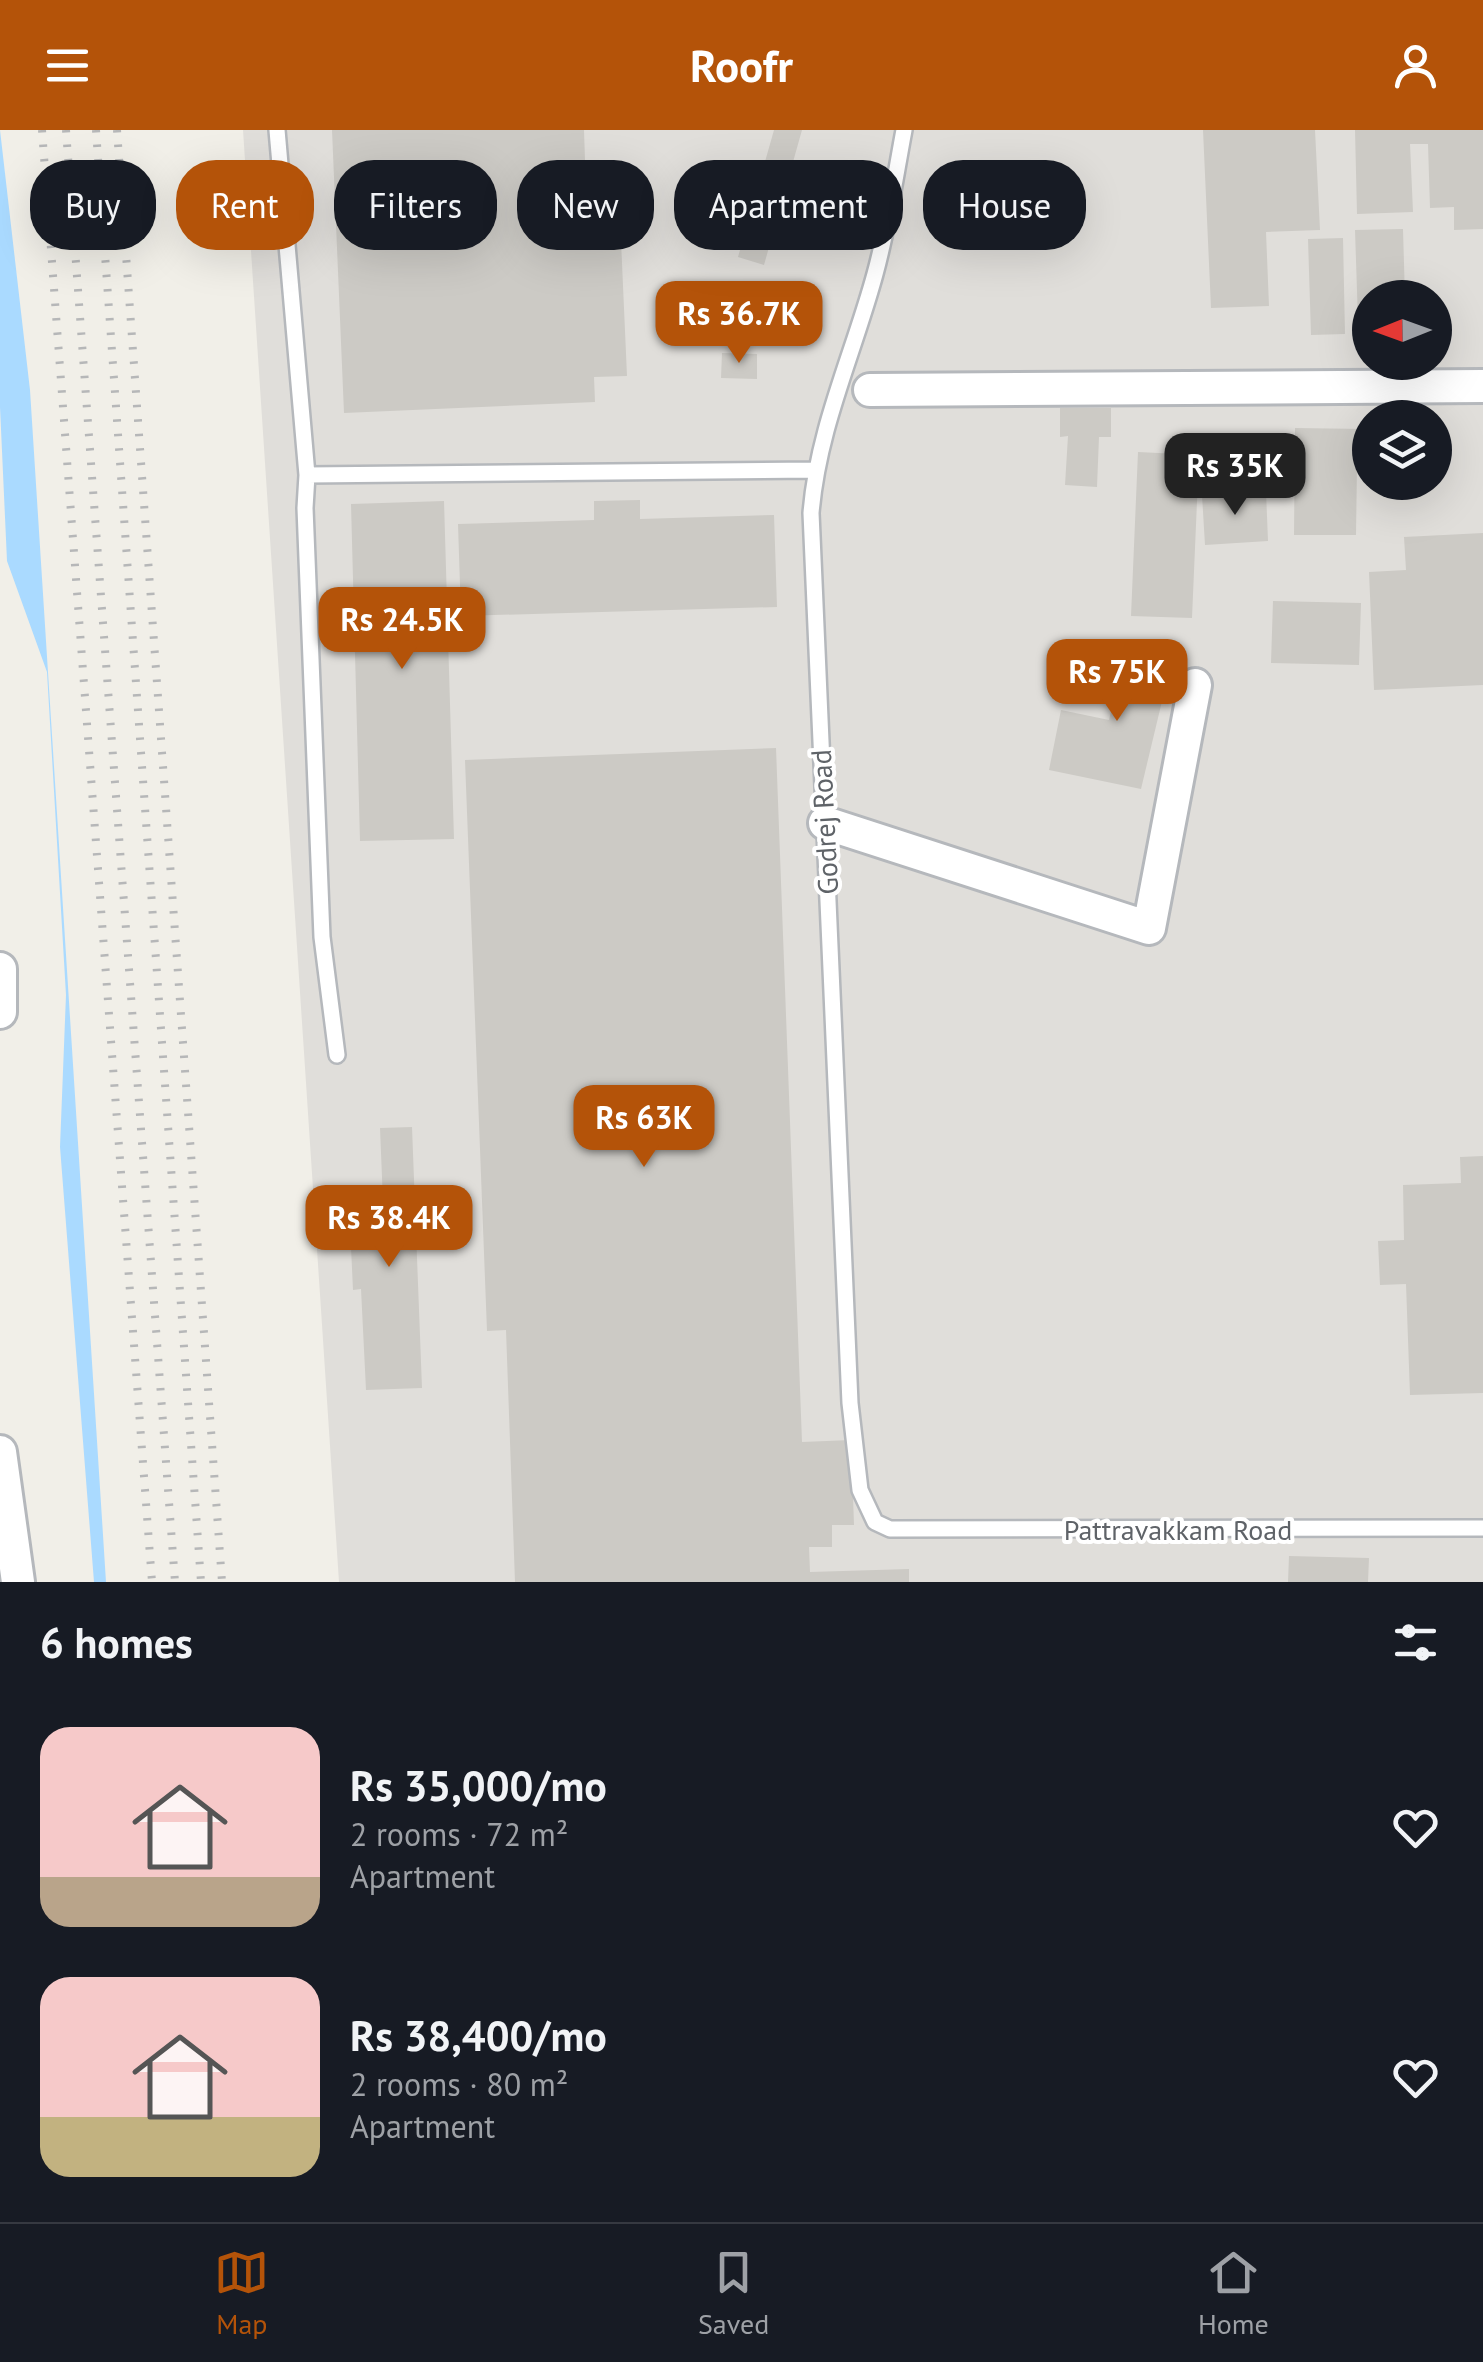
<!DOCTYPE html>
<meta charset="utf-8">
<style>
body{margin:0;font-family:"PT Sans",sans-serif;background:#20242c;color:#f1f3f6;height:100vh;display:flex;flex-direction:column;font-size:38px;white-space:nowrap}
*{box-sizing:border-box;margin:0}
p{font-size:32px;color:#9ea1a6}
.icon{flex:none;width:55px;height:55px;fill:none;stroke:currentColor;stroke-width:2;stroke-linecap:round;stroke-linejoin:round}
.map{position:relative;height:1452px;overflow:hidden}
.side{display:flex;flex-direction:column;background:#171b24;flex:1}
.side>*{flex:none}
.top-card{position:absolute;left:30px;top:30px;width:1425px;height:90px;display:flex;gap:20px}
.needle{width:65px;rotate:269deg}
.controls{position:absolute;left:1352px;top:150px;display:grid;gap:20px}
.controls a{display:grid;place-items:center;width:100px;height:100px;border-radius:50%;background:#171b24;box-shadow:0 10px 40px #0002;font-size:50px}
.price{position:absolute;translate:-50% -85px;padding:0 22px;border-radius:20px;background:#b45309;color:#fff;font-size:32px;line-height:65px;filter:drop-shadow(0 2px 5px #0008)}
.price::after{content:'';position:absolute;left:50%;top:60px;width:30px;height:22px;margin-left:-15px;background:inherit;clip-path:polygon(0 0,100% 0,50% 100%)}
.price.selected{background:#222;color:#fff}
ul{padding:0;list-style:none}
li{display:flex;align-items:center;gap:30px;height:250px;padding:0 40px}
li span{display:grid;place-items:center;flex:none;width:280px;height:200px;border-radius:30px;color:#555}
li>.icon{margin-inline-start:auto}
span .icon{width:120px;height:120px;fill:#fffc;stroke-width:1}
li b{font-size:42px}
h2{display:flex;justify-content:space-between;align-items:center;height:120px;padding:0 40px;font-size:42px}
.chip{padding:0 35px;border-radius:40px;background:#171b24;box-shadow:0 10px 40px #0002;font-size:35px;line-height:90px}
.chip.selected{background:#b45309;color:#fff}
header{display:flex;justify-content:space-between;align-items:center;height:130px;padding:0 40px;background:#b45309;color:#fff;font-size:45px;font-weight:800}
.menu{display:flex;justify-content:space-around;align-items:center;height:140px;border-top:2px solid #363941;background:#171b24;font-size:28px;color:#9ea1a6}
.menu a{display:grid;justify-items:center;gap:5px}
.menu .selected{color:#b45309}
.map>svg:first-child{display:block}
.industrial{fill:#e0deda;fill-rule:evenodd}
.water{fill:#aadaff}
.building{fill:#cccac5}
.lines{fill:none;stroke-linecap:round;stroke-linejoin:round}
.lane-casing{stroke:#b5b8bc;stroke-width:20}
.street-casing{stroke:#b5b8bc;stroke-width:38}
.lane{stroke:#fff;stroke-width:15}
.street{stroke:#fff;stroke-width:32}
.rail{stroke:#b6b7b8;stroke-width:8;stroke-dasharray:2.5 12;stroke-linecap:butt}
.labels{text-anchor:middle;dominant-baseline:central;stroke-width:8;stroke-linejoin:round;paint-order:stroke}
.street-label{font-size:28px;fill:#5f6368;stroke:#fff}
</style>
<header><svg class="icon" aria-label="menu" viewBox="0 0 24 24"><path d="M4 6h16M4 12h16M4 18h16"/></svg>Roofr<svg class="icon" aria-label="person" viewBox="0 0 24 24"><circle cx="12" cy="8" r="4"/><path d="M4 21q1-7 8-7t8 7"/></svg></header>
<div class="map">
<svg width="1483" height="1452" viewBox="0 0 1483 1452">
<rect width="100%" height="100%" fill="#f1efe8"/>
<path class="industrial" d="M243,0H1483V1452H339ZM1370,168H1435V232H1370ZM1370,288H1435V352H1370Z"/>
<path class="water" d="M0,0L30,260L106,1452H94L60,1017L66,865L47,542L7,431L0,277Z"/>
<path class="building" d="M332,0H584L587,90L620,88L627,246L594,247L595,272L344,283Z
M774,0H802L764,135L738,127Z
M1203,0H1315L1320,100L1266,102L1269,176L1211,178Z
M1355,0H1483V99L1454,100V77L1430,78L1428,14H1410L1413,82L1357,84Z
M1403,99L1405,168H1370V190L1358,191L1355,100Z
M1343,108L1345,204L1311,205L1308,109Z
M750,156H774L775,203H751Z
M722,223L757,224V249L721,248Z
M1060,278H1111V307H1099L1097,357L1065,355L1068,306L1060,307Z
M1295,298L1365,299V337L1357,336L1356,405H1294Z
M1138,322L1199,325L1192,488L1131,486Z
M1266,361L1268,411L1205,415L1202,365Z
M640,370V389L774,385L777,477L461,486L458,394L594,390V371Z
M444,371L454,709L360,711L351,374Z
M1483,403V555L1374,560L1369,442L1406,440L1404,407Z
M1273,471L1361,473L1359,535L1271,533Z
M1128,510L1174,521L1141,659L1049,640L1061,580L1109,590Z
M776,618L802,1312L851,1310L854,1395H832V1417H809L810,1442L909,1439V1452H515L506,1200L487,1201L465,630Z
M412,997L422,1258L366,1260L361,1159L353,1160L349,1074L383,1072L380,998Z
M1483,1026V1263L1410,1265L1406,1154L1380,1155L1378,1111L1404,1110L1403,1055L1461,1053L1460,1027Z
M1289,1426L1369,1428L1368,1452H1288Z"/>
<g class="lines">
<g class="lane-casing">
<path id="lane" d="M277,0L307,345L814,340
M904,0C895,48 888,97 875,144C853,225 818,298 811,383L850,1273L860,1360L875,1392L890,1399L1483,1398
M307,345L305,378L322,807L337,925"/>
</g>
<g class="street-casing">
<path id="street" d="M870,260L1483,256
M825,693L1149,798L1195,555
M0,839V882
M0,1322L18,1452"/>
</g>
<use href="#lane" class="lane"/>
<use href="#street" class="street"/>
<path class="rail" d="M42,0L152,1452
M66,0L175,1452
M96,0L201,1452
M117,0L222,1452"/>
</g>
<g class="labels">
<g class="street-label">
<text transform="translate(824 692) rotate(-93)">Godrej Road</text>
<text x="1178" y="1399">Pattravakkam Road</text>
</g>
</g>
</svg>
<div class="controls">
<a><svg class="needle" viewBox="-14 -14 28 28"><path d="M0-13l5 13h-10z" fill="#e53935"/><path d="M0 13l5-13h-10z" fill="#9ea1a6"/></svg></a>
<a><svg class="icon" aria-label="layers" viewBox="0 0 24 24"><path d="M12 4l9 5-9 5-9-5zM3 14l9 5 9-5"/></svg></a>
</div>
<b class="price" style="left:739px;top:236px">Rs 36.7K</b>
<b class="price selected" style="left:1235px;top:388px">Rs 35K</b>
<b class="price" style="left:402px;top:542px">Rs 24.5K</b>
<b class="price" style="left:1117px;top:594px">Rs 75K</b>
<b class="price" style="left:644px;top:1040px">Rs 63K</b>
<b class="price" style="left:389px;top:1140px">Rs 38.4K</b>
<div class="top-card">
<a class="chip">Buy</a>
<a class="chip selected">Rent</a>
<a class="chip">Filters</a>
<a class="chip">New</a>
<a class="chip">Apartment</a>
<a class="chip">House</a>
</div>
</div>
<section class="side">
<h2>6 homes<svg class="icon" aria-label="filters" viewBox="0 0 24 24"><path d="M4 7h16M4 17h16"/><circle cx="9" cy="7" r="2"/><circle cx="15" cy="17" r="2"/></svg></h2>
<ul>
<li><span style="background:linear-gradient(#f6c9c9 75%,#b9a48a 0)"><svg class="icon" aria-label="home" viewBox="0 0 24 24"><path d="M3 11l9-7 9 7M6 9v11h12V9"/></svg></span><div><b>Rs 35,000/mo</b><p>2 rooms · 72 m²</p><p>Apartment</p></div><svg class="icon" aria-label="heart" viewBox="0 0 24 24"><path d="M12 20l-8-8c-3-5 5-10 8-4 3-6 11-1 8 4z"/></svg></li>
<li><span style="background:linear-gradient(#f6c9c9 70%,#c2b280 0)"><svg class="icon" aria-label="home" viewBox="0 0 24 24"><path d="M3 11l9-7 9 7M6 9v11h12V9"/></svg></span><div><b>Rs 38,400/mo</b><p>2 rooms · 80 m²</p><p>Apartment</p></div><svg class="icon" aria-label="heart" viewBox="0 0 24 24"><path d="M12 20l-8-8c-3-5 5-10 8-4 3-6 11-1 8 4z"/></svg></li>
</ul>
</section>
<nav class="menu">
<a class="selected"><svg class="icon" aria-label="map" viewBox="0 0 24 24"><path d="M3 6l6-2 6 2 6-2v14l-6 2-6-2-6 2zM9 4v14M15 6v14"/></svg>Map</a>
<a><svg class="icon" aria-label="saved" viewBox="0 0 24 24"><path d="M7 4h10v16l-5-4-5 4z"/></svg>Saved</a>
<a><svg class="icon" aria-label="home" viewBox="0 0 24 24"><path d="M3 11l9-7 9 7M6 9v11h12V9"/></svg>Home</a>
</nav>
